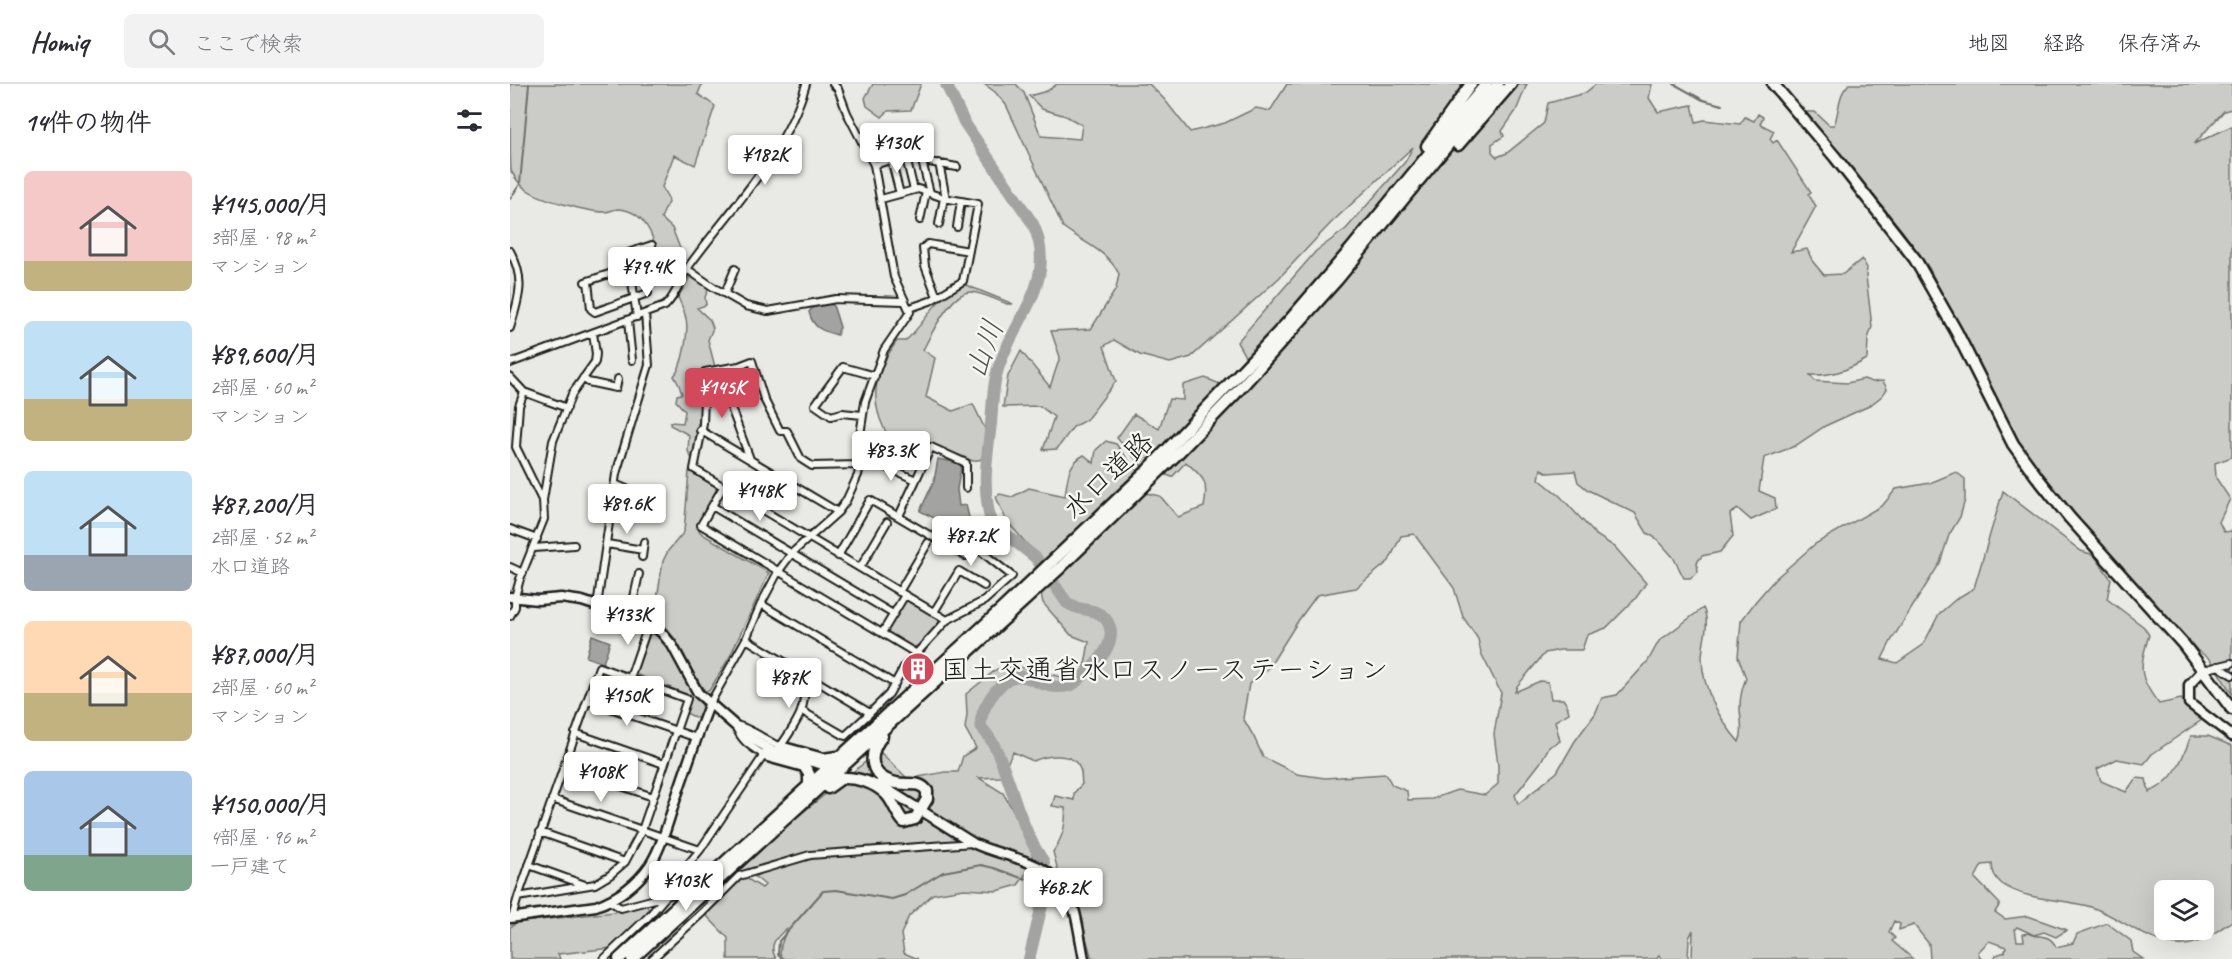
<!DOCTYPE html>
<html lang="ja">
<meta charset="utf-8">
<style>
body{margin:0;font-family:Caveat,"Klee One",sans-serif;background:#f2f2f3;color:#2b2b33;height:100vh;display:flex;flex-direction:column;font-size:22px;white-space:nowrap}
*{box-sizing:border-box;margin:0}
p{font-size:20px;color:#7c7c81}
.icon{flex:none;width:33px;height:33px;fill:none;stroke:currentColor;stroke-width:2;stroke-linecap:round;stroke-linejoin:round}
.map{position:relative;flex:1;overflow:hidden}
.sheet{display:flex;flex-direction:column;background:#fff;width:510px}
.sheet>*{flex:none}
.tools{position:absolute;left:1644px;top:796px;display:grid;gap:12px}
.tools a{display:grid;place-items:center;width:60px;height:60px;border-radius:9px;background:#fff;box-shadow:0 6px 24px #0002;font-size:30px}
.price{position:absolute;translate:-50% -51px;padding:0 14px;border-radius:6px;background:#fff;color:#222;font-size:20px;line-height:39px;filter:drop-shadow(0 2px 3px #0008)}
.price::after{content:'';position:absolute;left:50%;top:36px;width:18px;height:14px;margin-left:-9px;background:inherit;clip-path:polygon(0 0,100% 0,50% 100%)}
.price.active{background:#d1495b;color:#fff}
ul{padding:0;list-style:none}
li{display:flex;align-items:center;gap:18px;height:150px;padding:0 24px}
li span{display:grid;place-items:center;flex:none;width:168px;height:120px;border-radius:9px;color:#555}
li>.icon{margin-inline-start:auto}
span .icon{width:72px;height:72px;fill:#fffc;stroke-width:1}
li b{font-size:26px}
h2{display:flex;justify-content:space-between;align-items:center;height:72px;padding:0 24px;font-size:26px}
header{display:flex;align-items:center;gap:36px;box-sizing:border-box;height:84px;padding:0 30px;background:#fff;border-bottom:2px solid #e1e1e2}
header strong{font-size:28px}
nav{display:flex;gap:33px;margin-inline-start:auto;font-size:21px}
.search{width:420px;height:54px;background:#f2f2f3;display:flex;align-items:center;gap:15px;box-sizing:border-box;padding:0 21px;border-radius:9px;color:#7c7c81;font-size:22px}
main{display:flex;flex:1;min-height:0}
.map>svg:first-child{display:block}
.green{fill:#cbcbc7;stroke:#747472;stroke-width:1.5;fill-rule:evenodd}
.water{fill:#a3a3a1;stroke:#6d6d6c;stroke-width:1.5}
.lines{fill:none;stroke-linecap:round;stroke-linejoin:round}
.stream{stroke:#6d6d6c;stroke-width:2}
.river{stroke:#a3a3a1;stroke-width:12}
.street-casing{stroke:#1c1c1c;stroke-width:10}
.secondary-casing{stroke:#1c1c1c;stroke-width:13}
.highway-casing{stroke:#1c1c1c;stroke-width:15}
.street{stroke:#f6f6f2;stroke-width:6}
.secondary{stroke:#f6f6f2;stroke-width:8}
.highway{stroke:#f6f6f2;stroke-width:10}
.labels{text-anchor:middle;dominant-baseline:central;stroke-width:5;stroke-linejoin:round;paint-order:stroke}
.street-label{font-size:28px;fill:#1c1c1c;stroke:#f6f6f2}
.poi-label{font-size:28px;fill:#1c1c1c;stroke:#f6f6f2;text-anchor:start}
.water-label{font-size:30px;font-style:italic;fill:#525251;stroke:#f6f6f2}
</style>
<header>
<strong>Homiq</strong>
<div class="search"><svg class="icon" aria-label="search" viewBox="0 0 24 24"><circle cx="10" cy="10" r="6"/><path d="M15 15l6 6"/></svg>ここで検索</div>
<nav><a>地図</a><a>経路</a><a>保存済み</a></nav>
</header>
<main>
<section class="sheet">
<h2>14件の物件<svg class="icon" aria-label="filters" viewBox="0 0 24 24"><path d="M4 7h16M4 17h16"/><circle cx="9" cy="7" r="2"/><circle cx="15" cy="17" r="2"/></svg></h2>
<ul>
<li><span style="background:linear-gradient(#f6c9c9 75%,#c2b280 0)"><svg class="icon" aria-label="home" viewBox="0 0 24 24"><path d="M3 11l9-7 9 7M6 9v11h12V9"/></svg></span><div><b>¥145,000/月</b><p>3部屋 · 98 m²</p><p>マンション</p></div></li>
<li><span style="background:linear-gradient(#bfe0f5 65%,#c2b280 0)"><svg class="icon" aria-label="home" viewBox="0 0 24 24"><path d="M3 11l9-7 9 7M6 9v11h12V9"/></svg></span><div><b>¥89,600/月</b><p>2部屋 · 60 m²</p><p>マンション</p></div></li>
<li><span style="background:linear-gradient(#bfe0f5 70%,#9aa5b1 0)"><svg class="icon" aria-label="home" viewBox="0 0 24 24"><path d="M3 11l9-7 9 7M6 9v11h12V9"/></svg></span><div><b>¥87,200/月</b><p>2部屋 · 52 m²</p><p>水口道路</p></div></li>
<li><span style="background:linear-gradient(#ffd9b3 60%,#c2b280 0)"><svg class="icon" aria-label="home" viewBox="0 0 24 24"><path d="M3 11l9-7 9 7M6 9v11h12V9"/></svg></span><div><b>¥87,000/月</b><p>2部屋 · 60 m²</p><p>マンション</p></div></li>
<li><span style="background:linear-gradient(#a9c7e8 70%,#7fa58c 0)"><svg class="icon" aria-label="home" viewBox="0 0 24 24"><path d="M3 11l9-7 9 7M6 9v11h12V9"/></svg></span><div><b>¥150,000/月</b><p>4部屋 · 96 m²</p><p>一戸建て</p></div></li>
</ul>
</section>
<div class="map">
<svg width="1722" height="875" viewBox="0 0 1722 875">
<rect width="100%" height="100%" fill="#e9e9e5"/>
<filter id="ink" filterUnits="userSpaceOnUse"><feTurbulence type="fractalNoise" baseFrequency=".0167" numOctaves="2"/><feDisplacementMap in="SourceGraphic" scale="12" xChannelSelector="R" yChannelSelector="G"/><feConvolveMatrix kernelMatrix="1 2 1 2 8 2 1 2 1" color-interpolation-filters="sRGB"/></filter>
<g filter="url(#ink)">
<path class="green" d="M0,0H192L188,10L205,22L185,81L164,71L152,103L159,116L151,134L162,144L171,167L167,172L156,173L157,192L149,188C148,163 139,126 108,125C104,125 99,128 95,128C78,128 29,115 16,105C11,102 4,92 1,87C0,78 0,14 0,0Z
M363,0H411L401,26L378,27L372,33L357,22L355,14Z
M474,0H506L514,9L531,52L570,55L572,41L556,32L532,25L519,12L537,7L547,0H639L654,15L680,48L715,39L746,24L760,27L777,0H1017L1006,27L992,47L994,52L982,60V68L987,73L997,69L1034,39L1038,19L1075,9L1086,0H1142L1139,14L1148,28L1182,21L1186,38L1194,36L1230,40L1235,33L1244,37L1248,30L1253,33L1250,40L1264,47L1260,55L1263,59L1267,56L1301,108L1298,110L1306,122L1281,168L1297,165L1303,178L1314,191L1333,190L1352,175L1357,184L1356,192L1362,243L1358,255L1357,275C1338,286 1322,292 1300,291L1305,297L1337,299L1354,295L1362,298L1373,297L1377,305L1372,312L1359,322L1315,342L1285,362L1254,374L1249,407L1265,414L1266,425L1241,436L1228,425L1220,430L1223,452L1210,468L1192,472L1187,478L1188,488L1180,494H1174L1163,473L1147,455L1137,449L1125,429L1078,406L1068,398L1065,387L1038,389L1031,385L1029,395L1050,412L1086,451L1105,463L1136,499L1126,514L1096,544L1077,551L1072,566H1050L1035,569L1007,602L1005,608L1030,597L1038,598L1041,615H1053L1057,621L1059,629L1045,637L1050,657L1039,663L1030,679L1005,711L1008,720L1047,688L1065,657L1085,630L1092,614L1107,611L1138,577L1149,557L1193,524C1201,539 1192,558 1192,574C1192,605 1210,636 1229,658C1234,647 1230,635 1230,623C1230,613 1232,604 1236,594L1228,573L1231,537L1246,517L1265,495L1305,460L1373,421L1386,405L1420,399L1446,388L1455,395V416L1450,433L1439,451L1430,479L1381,557L1372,575L1387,579L1413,561L1429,530L1446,515L1464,504L1493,407L1571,467L1584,471L1601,495L1597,515L1634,543L1639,551C1629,584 1628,593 1649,620L1671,615L1692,636L1642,670L1634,680L1607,675L1587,685L1591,697L1616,708L1626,694L1636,695L1639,708C1664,699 1672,676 1681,652H1698L1722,662V837C1707,847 1688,863 1668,861C1637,859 1611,833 1581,823C1551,814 1519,818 1492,800C1486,795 1482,788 1482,780L1472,781L1465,794L1490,820L1485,828L1495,835L1518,832L1557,846L1546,853L1534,848L1524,851L1507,843L1505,845L1507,857H1514L1513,850L1518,849C1529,855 1539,848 1546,863L1563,859L1567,850L1597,839L1621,857L1623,868L1633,875H1484L1486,871L1495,868L1496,863L1479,857L1468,868L1471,875H1420L1419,860L1404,841L1389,846L1390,840L1384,837L1379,848L1385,854L1382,857L1403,875H1182L1183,846L1179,854L1178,875H1151L1149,871L1147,875H582L564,811L550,794L543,768C552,754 557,741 555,724L542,722L545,712L564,716V709L572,700C571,695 572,689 570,685C563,667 537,671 523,677L503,668L490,693L469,694L493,709L521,757L523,780L508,801L487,807L454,805L423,810L399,832L391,850L394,869L408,875H275L270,871L271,861L277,844C266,854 258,860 266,875H218V854L195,830L197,825L232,795L236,794L252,804L255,801L243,791L302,775L298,770L224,790L262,753L369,667L398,695L435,688H448L453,672L466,664L455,644L457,631L456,610L487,585L505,582L569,597L575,581L579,558L561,551L533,519L522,466L496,436L486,413L490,410L502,413L519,404L555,412C558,394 557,380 574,371L584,379L586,366L596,357L606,360L630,391L636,409L650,412L668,433L694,423C699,397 694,394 676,378L662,393L631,381L607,354L624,330L649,345L659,315L673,316V301L695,294L733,309L746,292L727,258L806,167L836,145L895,78L903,63L821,139L769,194L681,273L660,279L630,271L604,256L594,262L606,297L577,335L563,343L547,365L533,366L544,333L530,322L493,323L498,292L511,267L540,303L550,273L541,247L581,245L606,205L609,190C597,166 573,159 553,143L496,21L485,8ZM904,450L944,504L953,533L968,555L971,569L991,609L984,650L988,681V700L975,711L947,706L922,715L898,716L897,707L882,701L876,690L815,694L787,690L753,673L744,653L733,634L739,600L758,585L788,537L807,511L846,504L879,477L891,452ZM1654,807H1694V846H1654Z
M1339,0H1722V25L1714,27L1684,60L1722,42V373L1705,379L1706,394L1720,415L1709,438L1714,448L1722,447V610L1700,575L1687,566L1560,425L1532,390L1503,350L1419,184L1393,148L1296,28H1305L1319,41H1324C1330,27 1327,11 1339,0Z
M181,191L199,204L195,213L196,221L187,224L200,236L203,244L198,256L205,283L192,286L190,336L187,342L183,377L178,367L179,351L160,341L161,338L173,339L175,327L166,317L167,311L172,310L169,301L164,292C173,282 180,244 175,231C174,225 170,219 168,213Z
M456,201L503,220H497C486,216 471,208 460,208C441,208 420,252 413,266L425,274L416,313L443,327L463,320L477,349L472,375L463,377L398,350L396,362L383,360C358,323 361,293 387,257H395C416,240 426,208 456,201Z
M179,387L206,403L207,408L187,444L192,450L259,489L219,574L199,607H195C175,580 173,555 144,534L153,477L158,467L174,448Z
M397,516L428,534L429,539L409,562L402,563L377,548L376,544L393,517Z
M141,546C163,559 168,580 179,601C183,608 188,615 193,622L189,635L176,629L181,612L125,590Z
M137,821L139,828L102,864L48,870L50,875H0V843L4,841L2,839L104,828Z"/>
<path class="water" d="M318,220L323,221L330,243L327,251C312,247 303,244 299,228L303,223Z
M428,375L449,379L451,383L447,405L449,422L456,421L462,445L456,450L410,427L424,397Z
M82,551L100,558L93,579L76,573Z"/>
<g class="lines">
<path class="stream" d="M1164,0L1193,16L1212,21
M0,115L10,100L19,0
M0,203V222
M272,875L268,870L269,857L313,807L326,806L382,815L395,811L433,788L471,781L484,784L514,795L523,792L532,793"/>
<path class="river" d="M436,0L454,38L523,140C549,197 504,234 488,285C482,303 483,320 481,339C477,375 472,398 480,434L483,440L526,474L557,519C569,528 585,523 595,534C612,555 588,579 573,592C567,596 565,601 558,602C523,610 511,569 481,613C475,623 470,631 471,643C487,660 492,680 500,701C508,727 518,756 534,778L532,793V821L519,875"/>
<g class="street-casing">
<path id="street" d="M395,70L404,106
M411,73L420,109
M381,75L390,110
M429,79L436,114
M364,81L403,69L419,78L447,83
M371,115L408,105L434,114L468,120L453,197L420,217L400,224
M410,136L416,108
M429,140L434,114
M447,143L451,117
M0,167C16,196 9,214 0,244
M177,185L203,203L236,222L258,227L326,215L394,217
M123,195L146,187L142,161L118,169L127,233
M78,197L81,225L85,228L138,209
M75,198L120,183
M215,209L225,185
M427,213L415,182L413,164L418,160L459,167
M118,237L122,276
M0,279L155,222C167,211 170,195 179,182C221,124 276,70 296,0
M207,286L240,375
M0,293L14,308L57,324
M73,294L78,298L106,304L108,295
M14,308L9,322L6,363L32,416
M352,331L332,329L321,332L305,321L333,283L365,292
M190,346L328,428
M352,372L406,396L389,432
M350,381L302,382L291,375L277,347H270L254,315L242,277L229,282L195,288L193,340L184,385L437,536
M406,396L421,363L456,379V404
M105,400L145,417
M213,403L191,441L407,570
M202,422L383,530
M0,445L27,455
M97,460L133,466
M24,464L64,461
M132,473L134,458
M0,483L13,489
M350,484L377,438
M389,508L418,459
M251,520L385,600
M87,522L106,390L139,281L135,230
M424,528L449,487L474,502
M0,532L5,523V513L10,495L34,435L33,416L43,357L62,310L85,278L86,270L83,249
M120,532L129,490
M372,549L395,511
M236,555L360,629L379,610L394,583L437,536L474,517L502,492L468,465L455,472L360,416L328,472
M1708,582L1722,591
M1693,586L1722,579
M120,594L139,539
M77,616L187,654
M199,621L236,555L251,520L268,488L282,469L328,428L336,417L348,391L352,372L353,358L350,351L355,318L374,266L400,228L384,193L364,81L337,29L328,5L323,0
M292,627L335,652L360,629
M65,649L154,680
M54,682L143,713
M42,715L190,766
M30,748L115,778
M19,781L75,801
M99,817L111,824L175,807
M2,834L8,813L89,583L177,615L132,746L115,778L100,791L85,800L8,813
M94,875L139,832L158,810L164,797L190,766L254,671C240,662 231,657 225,641C239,643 255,656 270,663C290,634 297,625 294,589
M142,875L193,828L229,792L300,771L463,759"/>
</g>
<g class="secondary-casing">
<path id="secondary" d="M0,513L28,516L51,514L72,517L139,539L151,548L162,561L188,609L237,652L264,668L313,681
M1693,586L1679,601V619L1722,652
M369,700L463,759C479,767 496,770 512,776C567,795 564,825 574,875
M0,834L86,822C108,814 127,800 140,781C152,762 158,738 165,717C176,684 187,652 199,621"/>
</g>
<g class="highway-casing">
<path id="highway" d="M1263,0L1325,73L1405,175L1446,247L1503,360L1527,393L1559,433L1674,561L1722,625
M948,61L1001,0
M917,62L961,0
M270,663L313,675L327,673
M254,671L294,682L299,690V701
M318,704L332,694C347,693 365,699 376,710C384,718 386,730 394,738L405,735L417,715V707C409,696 398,702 386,699C359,693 357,671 372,652
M109,875L493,524L636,388L778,238L841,165L976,0
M122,875L550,484L664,373L726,309L827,196L988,0"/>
</g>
<use href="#street" class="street"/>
<use href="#secondary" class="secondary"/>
<use href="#highway" class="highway"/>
</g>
</g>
<defs>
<g id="building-disc" transform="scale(1.725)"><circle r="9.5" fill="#d1495b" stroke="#f6f6f2"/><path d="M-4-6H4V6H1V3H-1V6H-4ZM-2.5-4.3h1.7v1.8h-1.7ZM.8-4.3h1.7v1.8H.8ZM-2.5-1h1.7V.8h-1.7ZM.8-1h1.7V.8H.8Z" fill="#fff"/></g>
</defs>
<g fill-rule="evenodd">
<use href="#building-disc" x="408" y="585"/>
</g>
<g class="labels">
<g class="street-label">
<text transform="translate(598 391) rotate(-44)">水口道路</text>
</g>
<g class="poi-label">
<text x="431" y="585">国土交通省水口スノーステーション</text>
</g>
<g class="water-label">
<text transform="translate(474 265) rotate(-70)">山川</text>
</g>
</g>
</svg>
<div class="tools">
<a><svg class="icon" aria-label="layers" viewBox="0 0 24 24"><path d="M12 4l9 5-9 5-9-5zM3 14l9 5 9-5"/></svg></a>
</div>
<b class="price" style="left:387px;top:90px">¥130K</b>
<b class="price" style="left:255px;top:102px">¥182K</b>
<b class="price" style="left:137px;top:214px">¥79.4K</b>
<b class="price active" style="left:212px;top:335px">¥145K</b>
<b class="price" style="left:381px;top:398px">¥83.3K</b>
<b class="price" style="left:250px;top:438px">¥148K</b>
<b class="price" style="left:117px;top:451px">¥89.6K</b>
<b class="price" style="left:461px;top:483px">¥87.2K</b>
<b class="price" style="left:118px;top:562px">¥133K</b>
<b class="price" style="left:279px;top:625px">¥87K</b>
<b class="price" style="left:117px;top:643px">¥150K</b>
<b class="price" style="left:91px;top:719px">¥108K</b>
<b class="price" style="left:176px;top:828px">¥103K</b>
<b class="price" style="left:553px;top:835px">¥68.2K</b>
</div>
</main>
